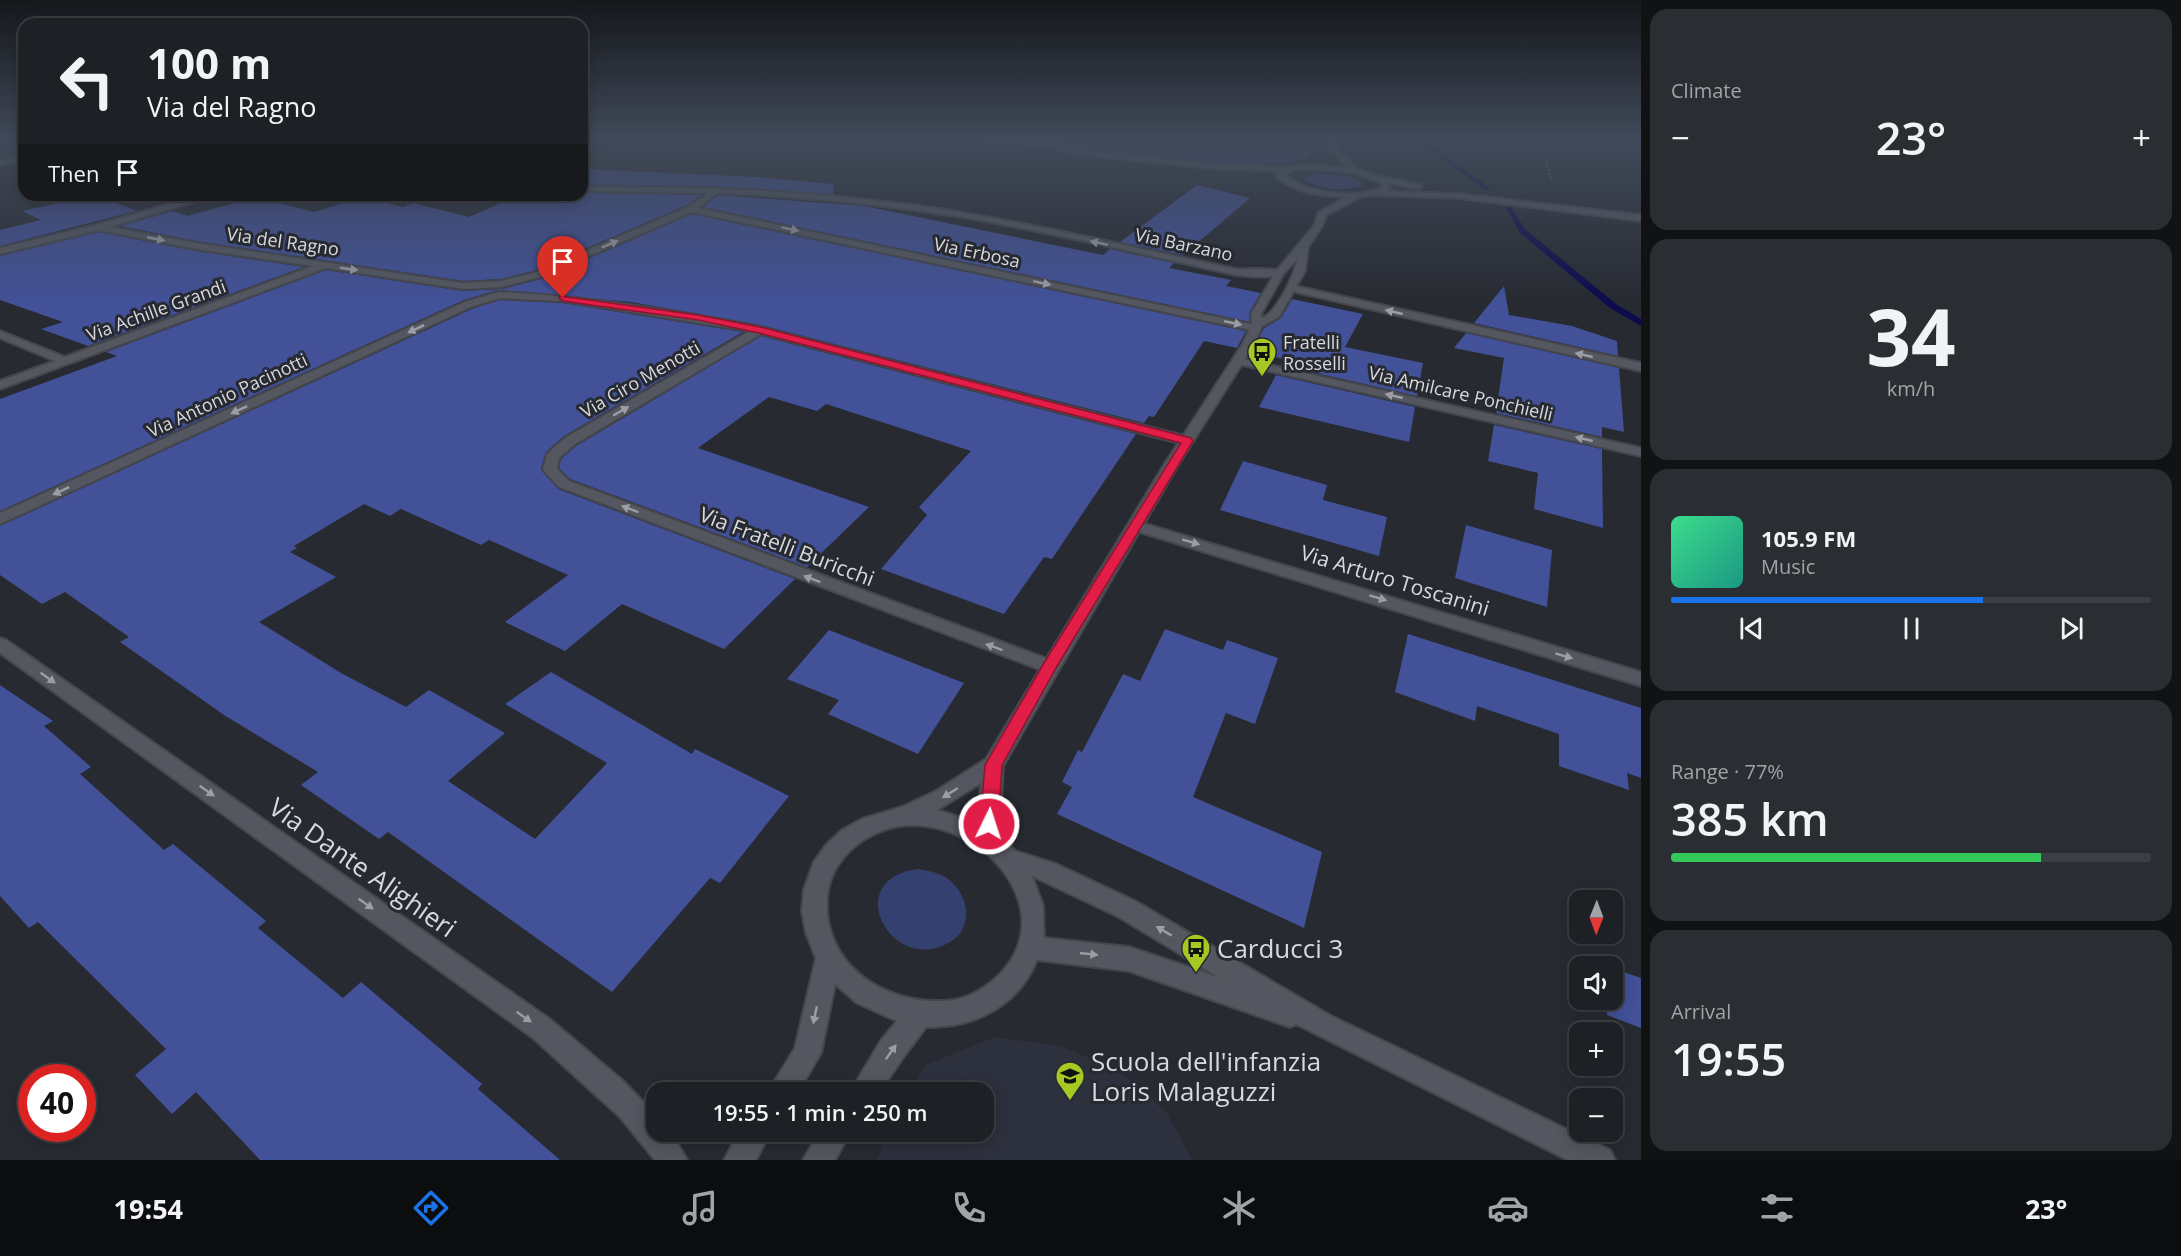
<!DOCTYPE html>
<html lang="en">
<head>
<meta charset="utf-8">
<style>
	:root { --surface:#1d2025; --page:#2a2d32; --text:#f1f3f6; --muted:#a0a3a7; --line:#3b3e42; --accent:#1a73e8 }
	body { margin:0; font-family:"Open Sans",sans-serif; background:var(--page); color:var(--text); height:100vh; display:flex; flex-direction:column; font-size:22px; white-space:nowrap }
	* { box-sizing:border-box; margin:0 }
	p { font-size:20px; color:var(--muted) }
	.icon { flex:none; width:33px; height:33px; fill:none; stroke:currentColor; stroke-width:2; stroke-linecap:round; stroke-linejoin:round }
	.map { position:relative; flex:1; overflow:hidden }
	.panel { display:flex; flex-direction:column; gap:9px; padding:9px; background:#101214; width:540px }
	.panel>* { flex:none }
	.banner { position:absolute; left:18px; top:18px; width:570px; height:183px; border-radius:18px; box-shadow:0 3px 15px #0003,0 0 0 2px var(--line); background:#1d2025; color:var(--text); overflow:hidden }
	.needle { width:39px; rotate:181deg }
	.controls { position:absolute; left:1569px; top:890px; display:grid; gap:12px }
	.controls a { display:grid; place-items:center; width:54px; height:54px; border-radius:12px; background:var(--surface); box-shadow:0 3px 15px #0003,0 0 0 2px var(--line); font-size:30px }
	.speed { position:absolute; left:18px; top:1064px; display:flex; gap:12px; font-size:30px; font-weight:700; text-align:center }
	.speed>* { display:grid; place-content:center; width:78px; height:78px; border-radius:50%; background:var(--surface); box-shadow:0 3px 15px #0003,0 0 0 2px var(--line); line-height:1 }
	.speed .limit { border:9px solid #d22; background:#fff; color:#111 }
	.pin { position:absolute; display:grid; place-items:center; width:51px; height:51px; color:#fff; margin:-62px -26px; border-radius:50% 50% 50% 0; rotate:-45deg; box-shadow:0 0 6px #0007 }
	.pin .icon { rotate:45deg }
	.me { position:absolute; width:66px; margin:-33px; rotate:4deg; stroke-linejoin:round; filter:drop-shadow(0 0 4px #0008) }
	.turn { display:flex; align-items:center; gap:21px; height:126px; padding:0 30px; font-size:27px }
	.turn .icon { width:78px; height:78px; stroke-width:2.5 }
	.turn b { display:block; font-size:42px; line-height:51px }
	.then { display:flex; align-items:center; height:57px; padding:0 30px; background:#0003; gap:12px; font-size:22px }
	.big { font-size:45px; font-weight:600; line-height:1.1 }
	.panel .widget { flex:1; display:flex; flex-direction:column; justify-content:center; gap:9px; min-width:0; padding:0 21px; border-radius:18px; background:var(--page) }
	.panel .dial { align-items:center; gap:0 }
	.dial b { font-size:78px; line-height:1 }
	.song { display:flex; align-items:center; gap:18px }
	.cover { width:72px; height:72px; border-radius:9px; background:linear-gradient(135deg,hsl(150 70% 55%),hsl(170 70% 35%)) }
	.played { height:6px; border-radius:3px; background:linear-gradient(90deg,var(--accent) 65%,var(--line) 65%) }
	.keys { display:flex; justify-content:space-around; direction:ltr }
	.heat { display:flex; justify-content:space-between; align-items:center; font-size:33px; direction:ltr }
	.charge { height:9px; border-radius:4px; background:linear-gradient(90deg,#34c759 77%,var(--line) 0) }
	.trip { position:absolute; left:646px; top:1082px; width:348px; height:60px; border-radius:18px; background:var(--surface); box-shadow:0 3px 15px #0003,0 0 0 2px var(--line); font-weight:600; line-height:60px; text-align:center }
	.menu { display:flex; height:96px; justify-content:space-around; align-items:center; background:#0c0d0f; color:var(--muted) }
	.menu .icon { width:42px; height:42px }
	.menu .selected { color:var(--accent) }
	.menu b { font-size:27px; color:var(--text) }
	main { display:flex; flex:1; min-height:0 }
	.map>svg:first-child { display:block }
	.built { fill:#2d303d }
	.green { fill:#34406f }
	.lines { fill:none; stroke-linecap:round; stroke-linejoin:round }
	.stream { fill:#0c0b4e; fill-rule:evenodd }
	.building { fill:#425198 }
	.minor-casing { stroke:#44464c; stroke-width:4 }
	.tertiary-casing { stroke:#44464c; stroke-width:4 }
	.path { stroke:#7a7c82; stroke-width:1.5; stroke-dasharray:2 2; stroke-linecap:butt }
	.minor { fill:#54575f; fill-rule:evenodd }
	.tertiary { fill:#54575f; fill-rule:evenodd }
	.oneway { fill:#9d9ea5 }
	.route { fill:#e11d48; stroke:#92132f; stroke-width:1.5 }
	.labels { text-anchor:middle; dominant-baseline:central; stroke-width:6; stroke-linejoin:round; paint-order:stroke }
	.far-street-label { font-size:18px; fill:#d8d9de; stroke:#272a31 }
	.far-poi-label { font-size:18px; fill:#d8d9de; stroke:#272a31; text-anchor:start }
	.street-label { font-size:21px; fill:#d8d9de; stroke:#272a31 }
	.near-street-label { font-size:26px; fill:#d8d9de; stroke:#272a31 }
	.near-poi-label { font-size:26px; fill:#d8d9de; stroke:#272a31; text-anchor:start }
</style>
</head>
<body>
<main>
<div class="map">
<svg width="1641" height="1160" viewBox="0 0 1641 1160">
	<rect width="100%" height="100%" fill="#272a31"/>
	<polygon class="built" points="994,1037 1062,1046 1123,1074 1167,1113 1192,1160 876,1160 891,1131 984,1131 984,1092 911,1092 924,1066"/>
	<g class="green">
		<path d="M 1070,139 L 1306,139 L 1310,156 C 1284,175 1122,155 1083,151 L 1069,146 Z"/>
		<path d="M 1314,173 L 1350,176 L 1363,184 C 1349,194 1315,189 1303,178 Z"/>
		<path d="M 918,869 C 928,871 937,872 945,877 C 968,891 976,927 950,942 C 892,977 839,879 918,869 Z"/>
	</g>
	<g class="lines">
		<g class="stream">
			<polygon points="1414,139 1421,139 1491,189 1486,190"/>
			<polygon points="1506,207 1510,207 1526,230 1616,304 1641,319 1641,326 1610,308 1520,233"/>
		</g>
	</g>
	<g class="building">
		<polygon points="582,169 757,177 834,184 833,194 708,186 582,185"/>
		<polygon points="1197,185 1250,198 1183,255 1120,242"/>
		<polygon points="582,193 701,195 687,205 533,271 501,279 463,281 196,241 120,226 173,211 187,216 257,197 314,212 363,197 403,207 413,203 469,217 519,195"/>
		<polygon points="97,195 136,211 0,246 0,230 41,220 22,211"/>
		<polygon points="718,195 864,206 1103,255 1110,249 1174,263 1169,268 1231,280 1226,286 1261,293 1249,313 1250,322 703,207"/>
		<polygon points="692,214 1246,331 1237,348 1204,341 1154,417 1149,416 1144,423 760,325 631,302 498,290 464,300 0,511 0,399 117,356 106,352 326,270 463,291 502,289 541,279"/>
		<polygon points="99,232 196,251 304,267 88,346 41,329 63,322 0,300 0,256"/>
		<polygon points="1504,286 1509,315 1572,326 1617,341 1618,356 1474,323"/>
		<polygon points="1292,299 1363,314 1345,347 1423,363 1417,396 1281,365 1284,359 1252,352 1264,328 1281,318"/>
		<polygon points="500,300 563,303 743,332 564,436 546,452 541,469 558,489 795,579 724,649 622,604 565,651 505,622 568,575 489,540 481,545 401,509 390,516 364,504 294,546 297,548 290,552 336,577 259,622 341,673 406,707 429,690 505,733 448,781 535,839 607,763 505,704 551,672 692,754 695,749 789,796 720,883 710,878 612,992 388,832 379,839 301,785 318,772 224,715 120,642 129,637 65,592 42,604 0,575 0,526 474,308"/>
		<polygon points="1466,333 1619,368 1624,432 1602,427 1602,437 1496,413 1504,358 1454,348"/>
		<polygon points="761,336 1136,434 1052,559 1044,557 1004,614 881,569 927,515 919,507 971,451 826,404 817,411 769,397 698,448 869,507 807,567 570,479 559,468 561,459 576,446"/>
		<polygon points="1276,375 1415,407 1409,442 1259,407"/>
		<polygon points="1494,425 1602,449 1603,528 1534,509 1538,473 1488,461"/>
		<polygon points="1243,461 1327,485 1323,500 1387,517 1379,556 1220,510"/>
		<polygon points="1466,525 1552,550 1547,607 1455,578"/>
		<polygon points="1165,629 1223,650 1227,640 1278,658 1255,724 1226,713 1193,797 1322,852 1304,928 1057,814 1072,787 1062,782 1078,750 1082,752 1123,674 1140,681"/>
		<polygon points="829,630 964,683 918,754 828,714 839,700 787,679"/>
		<polygon points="1408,634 1641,708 1641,778 1627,773 1629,790 1559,766 1559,734 1477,706 1475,721 1395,692"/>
		<polygon points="0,685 53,721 44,726 91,767 80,774 164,850 173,844 266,921 258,928 343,998 361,982 482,1084 478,1089 560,1160 260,1160 196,1092 172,1114 135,1075 166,1049 38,922 29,928 0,896"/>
		<polygon points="1612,968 1641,978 1641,1028 1607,1015 1606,999 1612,999"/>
	</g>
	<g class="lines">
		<g class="minor-casing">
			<g id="minor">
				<polygon points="953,139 1057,142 1057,139 1063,139 1063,148 1073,150 1221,165 1289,167 1293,169 1289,171 1221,169 1073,154 1058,150 1057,146"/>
				<polygon points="24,156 24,160 0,165 0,161"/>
				<polygon points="1377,176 1421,185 1422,187 1418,189 1374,180 1374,176"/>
				<path d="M 582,187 C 694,186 807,190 919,206 C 1025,221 1130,247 1236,269 C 1247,270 1278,267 1285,272 C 1273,280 1250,276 1236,275 C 1145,255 1055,233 963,217 C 882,204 799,196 717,193 L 698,208 L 1255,325 L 1260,328 L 1255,331 L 692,212 L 540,277 L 501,287 L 463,289 L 326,268 L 0,389 L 0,381 L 55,361 L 0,338 L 0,331 L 65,357 L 313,266 L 196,249 L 99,230 L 0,254 L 0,248 L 96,225 L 180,201 L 155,195 L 190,198 L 201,195 L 227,195 L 210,197 L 110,227 L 196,243 L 463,283 L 501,281 L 534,273 L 688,207 L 708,193 L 582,191 Z"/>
				<polygon points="1375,191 1460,194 1641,215 1641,221 1460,198 1372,195 1372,191"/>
				<polygon points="1291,285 1641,363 1641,371 1287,290 1287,286"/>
				<path d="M 499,292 C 587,296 674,310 760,327 L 1192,438 L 1194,441 L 1187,445 L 761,334 L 575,444 L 559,458 L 557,469 L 569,481 L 1056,662 L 1058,667 L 1056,672 L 1049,673 L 559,487 L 543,470 L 547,454 L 565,438 L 750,331 L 563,301 L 500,298 L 473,306 L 0,524 L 0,513 L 465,302 Z"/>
				<polygon points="1238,358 1641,448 1641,456 1234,363 1232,361"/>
				<polygon points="1135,521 1641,672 1641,686 1130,529 1127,526"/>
				<polygon points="0,638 6,640 551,1020 622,1080 657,1116 657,1131 670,1131 687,1160 655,1160 620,1117 533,1038 0,653"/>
			</g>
		</g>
		<g class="tertiary-casing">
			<g id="tertiary">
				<path d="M 1323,139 L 1329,139 L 1357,169 L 1386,179 L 1390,188 L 1379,194 L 1360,197 L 1326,215 L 1322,226 L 1308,247 L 1305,271 L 1279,317 L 1262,326 L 1254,345 L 1178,465 L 1003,766 L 1000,824 L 1006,842 L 1015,851 L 1056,864 L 1135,901 L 1331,1016 L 1610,1150 L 1615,1160 L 1568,1160 L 1296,1024 L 1290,1027 L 1129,971 L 1037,960 C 1018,1006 975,1028 926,1027 L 902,1059 L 880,1092 L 850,1092 L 882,1039 L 897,1021 L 857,1003 L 835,984 L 821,1053 L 798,1092 L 768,1092 L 795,1048 L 816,958 L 806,933 L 802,911 L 804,889 L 814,862 L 826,845 L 842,830 L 862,819 L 902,807 L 936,791 L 986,759 L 1164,465 L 1242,345 L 1252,324 L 1251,314 L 1277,270 L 1314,226 L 1319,212 L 1347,197 C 1323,196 1294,194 1276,176 L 1279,170 C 1302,162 1324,166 1347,168 ZM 1316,169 L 1353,173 L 1380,182 L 1382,187 C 1354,200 1308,193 1284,175 L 1294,170 ZM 1297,259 C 1295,275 1277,312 1262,318 L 1261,314 L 1284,273 ZM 981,783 L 978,823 L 937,810 ZM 912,825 C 994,826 1066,922 990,983 C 974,995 960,1001 940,1001 C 879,1002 823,962 827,898 C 829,873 844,852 865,839 C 880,830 895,825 912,825 ZM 1032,876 L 1119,917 L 1218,977 L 1129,947 L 1044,938 L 1043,906 Z"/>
				<polygon points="740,1131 771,1131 756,1160 724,1160"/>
				<polygon points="820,1131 851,1131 835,1160 803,1160"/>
			</g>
		</g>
		<polyline class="path" points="1538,139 1552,181"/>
		<use href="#minor" class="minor"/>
		<use href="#tertiary" class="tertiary"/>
	</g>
	<defs><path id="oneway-solid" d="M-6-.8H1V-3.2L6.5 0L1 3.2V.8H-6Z" transform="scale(1.5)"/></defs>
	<g class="oneway">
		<use href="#oneway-solid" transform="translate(790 229) rotate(12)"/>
		<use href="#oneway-solid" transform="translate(156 239) rotate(11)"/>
		<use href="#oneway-solid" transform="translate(1099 243) rotate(-168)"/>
		<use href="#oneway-solid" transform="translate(610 244) rotate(-23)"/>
		<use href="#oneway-solid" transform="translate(349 269) rotate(8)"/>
		<use href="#oneway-solid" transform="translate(1042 283) rotate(12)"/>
		<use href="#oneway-solid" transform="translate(1394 312) rotate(-167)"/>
		<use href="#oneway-solid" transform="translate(1233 323) rotate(12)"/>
		<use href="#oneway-solid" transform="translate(416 329) rotate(155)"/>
		<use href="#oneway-solid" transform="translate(1584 355) rotate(-167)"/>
		<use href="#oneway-solid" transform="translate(1394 396) rotate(-167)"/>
		<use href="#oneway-solid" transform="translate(239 410) rotate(155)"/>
		<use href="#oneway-solid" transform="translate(621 411) rotate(-30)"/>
		<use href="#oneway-solid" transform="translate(1584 439) rotate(-167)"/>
		<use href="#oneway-solid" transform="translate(61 491) rotate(155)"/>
		<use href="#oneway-solid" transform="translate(630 509) rotate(-159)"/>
		<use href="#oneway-solid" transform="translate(1191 542) rotate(16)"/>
		<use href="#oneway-solid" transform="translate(812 579) rotate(-159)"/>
		<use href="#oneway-solid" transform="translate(1378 598) rotate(17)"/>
		<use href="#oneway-solid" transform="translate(994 647) rotate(-160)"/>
		<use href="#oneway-solid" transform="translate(1564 656) rotate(17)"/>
		<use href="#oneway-solid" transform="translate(48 678) rotate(35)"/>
		<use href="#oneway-solid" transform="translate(207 791) rotate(35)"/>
		<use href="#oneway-solid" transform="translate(950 793) rotate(148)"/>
		<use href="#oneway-solid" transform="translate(366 904) rotate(35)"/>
		<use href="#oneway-solid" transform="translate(1164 931) rotate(-149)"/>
		<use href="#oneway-solid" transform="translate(1089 954) rotate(6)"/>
		<use href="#oneway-solid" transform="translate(815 1015) rotate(102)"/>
		<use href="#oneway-solid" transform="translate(524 1017) rotate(35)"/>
		<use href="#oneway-solid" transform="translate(891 1052) rotate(-55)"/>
	</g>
	<linearGradient id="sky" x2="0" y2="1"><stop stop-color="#15171b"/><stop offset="0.46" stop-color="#414a5a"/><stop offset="1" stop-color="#414a5a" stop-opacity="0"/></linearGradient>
	<rect width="1641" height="302" fill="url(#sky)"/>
	<polygon class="route" points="560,296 698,315 760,327 1191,438 1193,441 1056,668 1002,765 998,824 995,830 989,832 982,830 980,824 985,765 1044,663 1181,443 759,333 698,320 563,301 559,298"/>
	<defs>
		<g id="bus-pin" transform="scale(1.5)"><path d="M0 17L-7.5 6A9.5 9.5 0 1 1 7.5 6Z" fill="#a5c822" stroke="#272a31"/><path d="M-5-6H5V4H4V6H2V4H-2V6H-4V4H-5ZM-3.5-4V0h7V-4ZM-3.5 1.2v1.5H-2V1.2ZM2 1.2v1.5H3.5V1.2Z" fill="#111"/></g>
		<g id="school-pin" transform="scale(1.5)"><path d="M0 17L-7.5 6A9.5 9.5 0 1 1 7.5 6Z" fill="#a5c822" stroke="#272a31"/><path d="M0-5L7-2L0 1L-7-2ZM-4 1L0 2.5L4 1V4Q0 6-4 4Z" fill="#111"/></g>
	</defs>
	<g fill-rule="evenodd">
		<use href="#bus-pin" x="1262" y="352"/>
		<use href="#bus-pin" x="1196" y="948"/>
		<use href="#school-pin" x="1070" y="1076"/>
	</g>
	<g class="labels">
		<g class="far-street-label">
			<text transform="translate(283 241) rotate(8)">Via del Ragno</text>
			<text transform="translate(1184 244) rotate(12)">Via Barzano</text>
			<text transform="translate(977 252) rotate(12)">Via Erbosa</text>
			<text transform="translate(156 310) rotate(-20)">Via Achille Grandi</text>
			<text transform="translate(640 379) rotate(-30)">Via Ciro Menotti</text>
			<text transform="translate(1461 393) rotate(13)">Via Amilcare Ponchielli</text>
			<text transform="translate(227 395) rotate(-25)">Via Antonio Pacinotti</text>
		</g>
		<g class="far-poi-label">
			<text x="1283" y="342">Fratelli<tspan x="1283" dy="21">Rosselli</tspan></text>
		</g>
		<g class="street-label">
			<text transform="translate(787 546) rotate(21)">Via Fratelli Buricchi</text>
			<text transform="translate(1395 580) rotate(17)">Via Arturo Toscanini</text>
		</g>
		<g class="near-street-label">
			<text transform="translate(363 867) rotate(35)">Via Dante Alighieri</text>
		</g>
		<g class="near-poi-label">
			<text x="1217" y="948">Carducci 3</text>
			<text x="1091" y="1061">Scuola dell'infanzia<tspan x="1091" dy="30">Loris Malaguzzi</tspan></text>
		</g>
	</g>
</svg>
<div class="controls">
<a><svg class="needle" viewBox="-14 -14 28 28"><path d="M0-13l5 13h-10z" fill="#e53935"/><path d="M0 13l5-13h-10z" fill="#a0a3a7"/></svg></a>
<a><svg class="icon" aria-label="sound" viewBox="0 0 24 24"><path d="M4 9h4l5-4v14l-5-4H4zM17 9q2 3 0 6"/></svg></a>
<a>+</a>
<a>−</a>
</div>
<div class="speed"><div class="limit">40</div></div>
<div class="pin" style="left:563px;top:298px;background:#d93025"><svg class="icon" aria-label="arrive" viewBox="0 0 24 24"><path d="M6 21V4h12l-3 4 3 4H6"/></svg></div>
<svg class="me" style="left:989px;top:824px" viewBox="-20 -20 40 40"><circle r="17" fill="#e11d48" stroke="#fff" stroke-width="3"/><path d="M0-11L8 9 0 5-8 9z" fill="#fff"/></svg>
<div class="trip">19:55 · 1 min · 250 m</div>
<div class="banner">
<div class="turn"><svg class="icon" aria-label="left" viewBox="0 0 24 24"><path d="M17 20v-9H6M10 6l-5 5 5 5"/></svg><div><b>100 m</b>Via del Ragno</div></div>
<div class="then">Then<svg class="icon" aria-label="arrive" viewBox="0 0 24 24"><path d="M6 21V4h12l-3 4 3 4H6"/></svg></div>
</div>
</div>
<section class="panel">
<div class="widget"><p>Climate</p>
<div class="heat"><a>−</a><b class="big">23°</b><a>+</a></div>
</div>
<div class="widget dial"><b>34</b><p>km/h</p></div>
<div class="widget">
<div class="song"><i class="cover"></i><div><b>105.9 FM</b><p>Music</p></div></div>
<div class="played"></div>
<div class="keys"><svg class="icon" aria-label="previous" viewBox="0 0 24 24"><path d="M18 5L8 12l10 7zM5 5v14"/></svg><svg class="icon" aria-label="pause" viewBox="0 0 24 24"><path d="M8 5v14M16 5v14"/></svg><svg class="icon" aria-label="next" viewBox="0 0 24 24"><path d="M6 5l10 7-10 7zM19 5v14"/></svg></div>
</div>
<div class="widget"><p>Range · 77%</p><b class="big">385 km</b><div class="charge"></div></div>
<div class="widget"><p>Arrival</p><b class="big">19:55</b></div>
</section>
</main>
<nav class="menu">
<b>19:54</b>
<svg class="icon selected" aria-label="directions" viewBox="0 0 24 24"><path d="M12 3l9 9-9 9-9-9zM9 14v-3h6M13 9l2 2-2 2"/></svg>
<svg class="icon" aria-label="music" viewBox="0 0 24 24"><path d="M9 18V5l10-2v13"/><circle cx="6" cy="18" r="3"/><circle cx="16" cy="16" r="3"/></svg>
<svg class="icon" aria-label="phone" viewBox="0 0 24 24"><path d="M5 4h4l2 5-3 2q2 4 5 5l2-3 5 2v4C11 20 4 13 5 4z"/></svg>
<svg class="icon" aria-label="climate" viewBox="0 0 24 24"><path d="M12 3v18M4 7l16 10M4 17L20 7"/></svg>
<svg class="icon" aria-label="car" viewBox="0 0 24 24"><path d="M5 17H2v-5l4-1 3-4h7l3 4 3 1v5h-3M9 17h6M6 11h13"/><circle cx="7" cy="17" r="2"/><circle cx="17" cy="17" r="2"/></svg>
<svg class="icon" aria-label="filters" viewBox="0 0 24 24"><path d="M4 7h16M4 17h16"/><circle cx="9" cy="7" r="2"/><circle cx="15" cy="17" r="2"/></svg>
<b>23°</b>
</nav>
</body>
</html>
